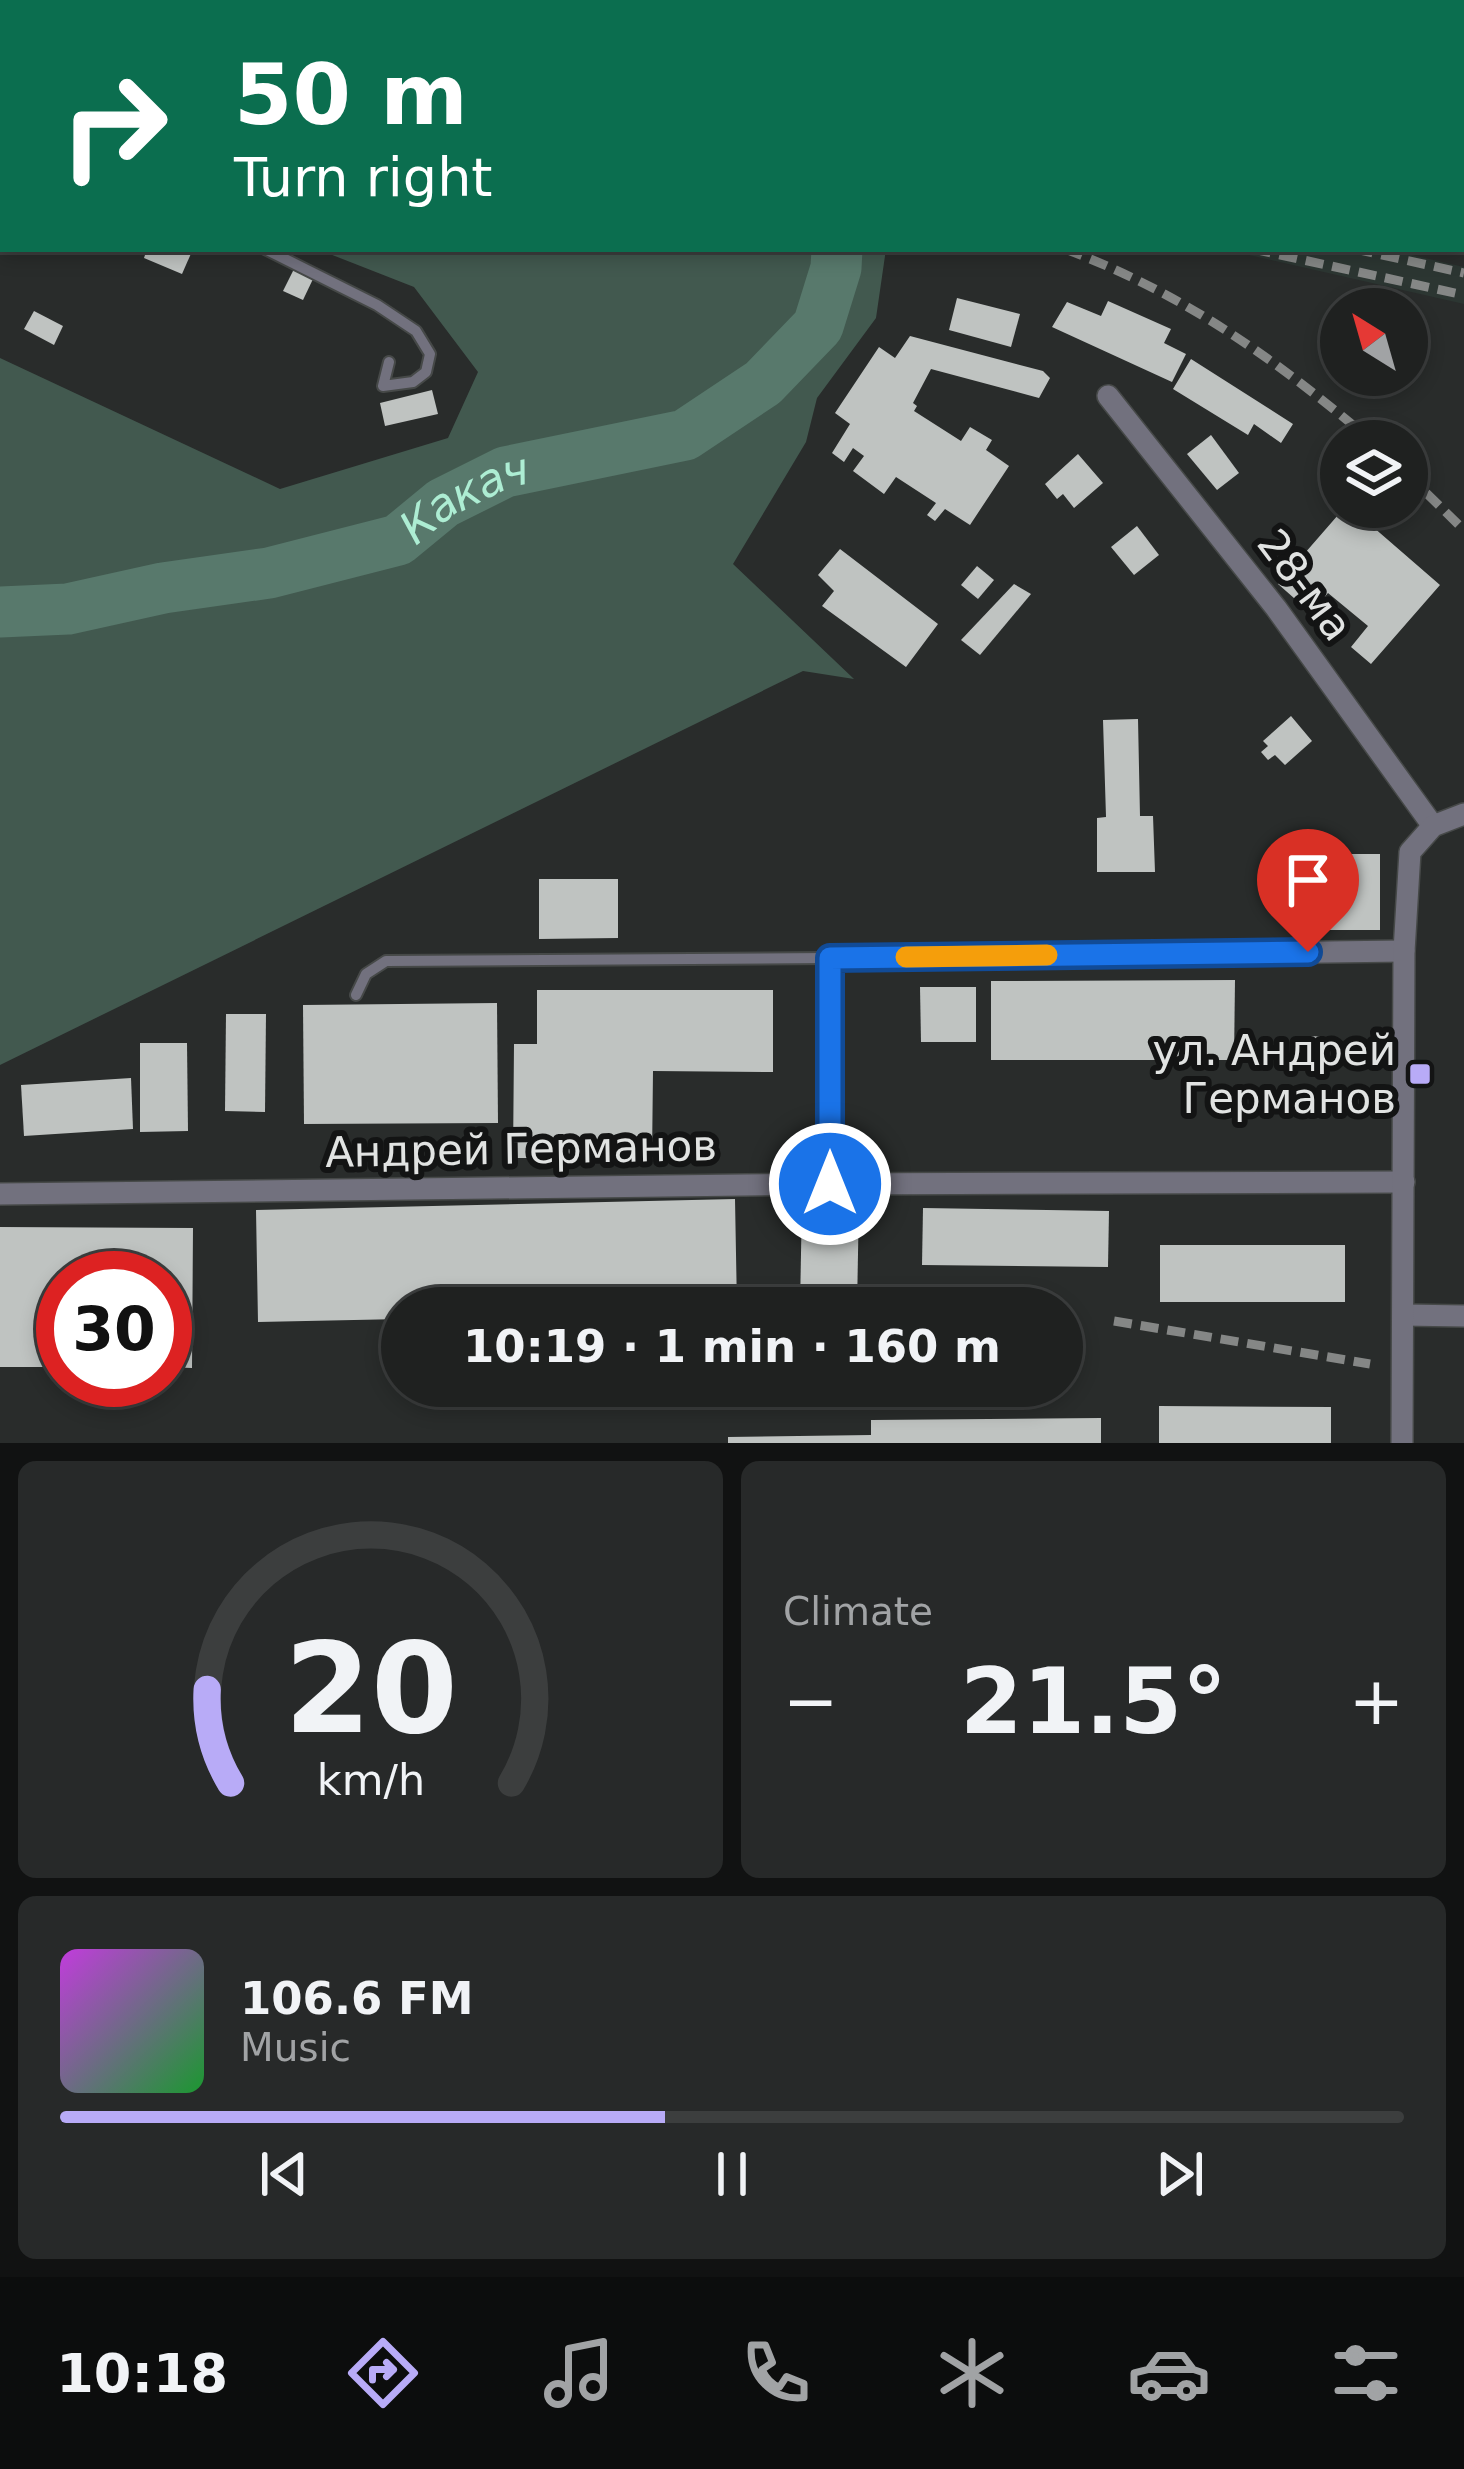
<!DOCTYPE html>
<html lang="en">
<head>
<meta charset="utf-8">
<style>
	:root { --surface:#1f2120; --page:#272929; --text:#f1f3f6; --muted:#a1a3a5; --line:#3c3e3e; --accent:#b8abf7 }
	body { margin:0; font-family:"DejaVu Sans",sans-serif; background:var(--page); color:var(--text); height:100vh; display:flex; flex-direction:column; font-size:45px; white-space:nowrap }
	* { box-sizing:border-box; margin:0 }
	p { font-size:39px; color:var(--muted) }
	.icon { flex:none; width:66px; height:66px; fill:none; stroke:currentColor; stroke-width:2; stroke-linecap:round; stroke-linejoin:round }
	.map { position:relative; height:1443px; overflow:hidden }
	.sheet { display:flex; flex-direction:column; gap:18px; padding:18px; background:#111212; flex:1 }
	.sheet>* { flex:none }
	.guide { position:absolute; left:0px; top:0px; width:1464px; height:252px; box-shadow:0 6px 18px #0003,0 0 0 3px var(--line); background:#0b6e4f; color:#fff; overflow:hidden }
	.needle { width:78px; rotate:323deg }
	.controls { position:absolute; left:1320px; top:288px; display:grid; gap:24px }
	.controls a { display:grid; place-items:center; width:108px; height:108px; border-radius:50%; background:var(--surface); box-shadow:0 6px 18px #0003,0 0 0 3px var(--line); font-size:60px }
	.speed { position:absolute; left:36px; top:1251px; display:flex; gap:24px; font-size:60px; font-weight:700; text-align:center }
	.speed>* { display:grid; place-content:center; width:156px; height:156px; border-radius:50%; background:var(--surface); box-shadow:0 6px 18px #0003,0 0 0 3px var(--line); line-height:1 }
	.speed .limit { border:18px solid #d22; background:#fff; color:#111 }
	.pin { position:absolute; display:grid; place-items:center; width:102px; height:102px; color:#fff; margin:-123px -51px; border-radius:50% 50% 50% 0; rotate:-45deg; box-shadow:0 0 12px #0007 }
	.pin .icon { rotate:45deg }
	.me { position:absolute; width:132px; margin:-66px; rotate:0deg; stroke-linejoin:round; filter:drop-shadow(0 0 9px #0008) }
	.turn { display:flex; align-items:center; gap:42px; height:252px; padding:0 36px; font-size:54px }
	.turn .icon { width:156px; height:156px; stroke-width:2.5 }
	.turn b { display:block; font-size:84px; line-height:102px }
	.big { font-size:90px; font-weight:700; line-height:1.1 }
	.sheet .tile { flex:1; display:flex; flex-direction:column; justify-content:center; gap:18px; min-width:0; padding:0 42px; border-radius:18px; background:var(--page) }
	.sheet .dial { align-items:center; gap:0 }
	.dial svg { height:312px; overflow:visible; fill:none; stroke:var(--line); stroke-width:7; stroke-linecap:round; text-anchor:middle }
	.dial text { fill:var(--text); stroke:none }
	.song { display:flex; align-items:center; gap:36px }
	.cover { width:144px; height:144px; border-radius:18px; background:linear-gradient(135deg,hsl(290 70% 55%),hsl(130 70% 35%)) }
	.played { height:12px; border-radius:6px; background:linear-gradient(90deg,var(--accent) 45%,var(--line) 45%) }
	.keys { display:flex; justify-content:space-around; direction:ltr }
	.heat { display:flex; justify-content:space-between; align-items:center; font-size:66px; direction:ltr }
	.sheet .tiles { flex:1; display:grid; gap:18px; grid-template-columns:1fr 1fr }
	.tile:last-child { grid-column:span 2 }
	.trip { position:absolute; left:381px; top:1287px; width:702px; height:120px; border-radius:60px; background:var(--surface); box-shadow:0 6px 18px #0003,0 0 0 3px var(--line); font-weight:700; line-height:120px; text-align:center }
	.tab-bar { display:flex; height:192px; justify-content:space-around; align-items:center; background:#0c0d0d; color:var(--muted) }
	.tab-bar .icon { width:84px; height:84px }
	.tab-bar .current { color:var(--accent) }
	.tab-bar b { font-size:54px; color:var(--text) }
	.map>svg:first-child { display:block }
	.built { fill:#2c3632 }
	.green { fill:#42594f }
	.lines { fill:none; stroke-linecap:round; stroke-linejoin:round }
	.river { stroke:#58796c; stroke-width:51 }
	.building { fill:#bfc3c1 }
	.lane-casing { stroke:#464948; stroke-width:14 }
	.street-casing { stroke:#464948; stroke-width:24 }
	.lane { stroke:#72717e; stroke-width:10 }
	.street { stroke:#72717e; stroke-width:21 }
	.rail { stroke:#858786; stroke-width:9; stroke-dasharray:18 9; stroke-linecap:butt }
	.route-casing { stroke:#114b97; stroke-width:30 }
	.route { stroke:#1a73e8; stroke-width:21 }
	.slow { stroke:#f59e0b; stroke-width:21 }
	.poi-dot { fill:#b8abf7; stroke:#131414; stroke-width:4.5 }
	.labels { text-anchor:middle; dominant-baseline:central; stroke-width:12; stroke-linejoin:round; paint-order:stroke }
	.street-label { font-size:42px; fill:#e1e3e2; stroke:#131414 }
	.poi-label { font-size:42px; fill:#e1e3e2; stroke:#131414; text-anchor:end }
	.water-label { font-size:45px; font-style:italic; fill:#adedd3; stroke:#131414 }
</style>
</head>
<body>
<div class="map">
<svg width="1464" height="1443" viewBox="0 0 1464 1443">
	<rect width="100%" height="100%" fill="#292c2b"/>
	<polygon class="built" points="1223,249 1386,249 1464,267 1464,304"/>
	<polygon class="green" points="317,249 886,249 876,318 817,398 806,442 733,564 854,679 803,671 0,1065 0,358 280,489 448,438 478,372 414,287"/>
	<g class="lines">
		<g class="river">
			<polyline points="889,3 890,0"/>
			<path id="s1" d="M 0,612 L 68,609 L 163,588 L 269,573 L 398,540 L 443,503 L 505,472 L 685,435 L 763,383 L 818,326 L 836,268 L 837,249"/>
		</g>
	</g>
	<g class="building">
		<polygon points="147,249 193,249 182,274 144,258"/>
		<polygon points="294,269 313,279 303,300 283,291"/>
		<polygon points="957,298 1020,314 1011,347 949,330"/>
		<polygon points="1108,301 1171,329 1164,343 1186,354 1172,382 1052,327 1067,302 1101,316"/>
		<polygon points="34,311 63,326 54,345 24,329"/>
		<polygon points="910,336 1043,371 1050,378 1039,398 931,369 913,403 917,406 914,411 961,441 970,427 992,440 986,450 1009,466 970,525 945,509 935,521 927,515 936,503 896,477 884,494 853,471 864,456 853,448 844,462 832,453 850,424 835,413 879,347 895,358"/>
		<polygon points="1191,359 1293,424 1281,443 1254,424 1248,435 1173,389"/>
		<polygon points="432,390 438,414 385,426 380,403"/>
		<polygon points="1211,435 1239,473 1217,490 1187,454"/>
		<polygon points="1078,454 1103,483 1074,508 1063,494 1057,499 1045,484"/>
		<polygon points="1345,507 1350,507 1440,585 1371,664 1351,647 1368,626 1328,593 1311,613 1278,584"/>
		<polygon points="1137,526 1159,555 1134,575 1111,547"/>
		<polygon points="840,549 938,624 906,667 822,606 834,591 818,575"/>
		<polygon points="977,566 994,580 978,599 961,585"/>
		<polygon points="1014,584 1031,594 980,655 961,640"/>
		<polygon points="1291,716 1312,741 1285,765 1275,755 1268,760 1261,752 1268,746 1263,741"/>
		<polygon points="1138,719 1140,816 1153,816 1155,872 1097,872 1097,818 1106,817 1103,720"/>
		<polygon points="1324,854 1380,854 1380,930 1325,930 1325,905 1287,905 1287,863 1325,862"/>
		<polygon points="539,879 618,879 618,938 539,939"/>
		<polygon points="1235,980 1234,1060 991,1060 991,981"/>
		<polygon points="920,987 976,987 976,1042 921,1042"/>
		<polygon points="537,990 773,990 773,1072 653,1071 652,1158 513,1158 514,1044 537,1044"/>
		<polygon points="497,1003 498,1123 304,1124 303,1005"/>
		<polygon points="226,1014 266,1014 265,1112 225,1111"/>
		<polygon points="1308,1036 1328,1037 1328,1065 1308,1063"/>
		<polygon points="140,1043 187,1043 188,1131 140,1132"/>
		<polygon points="131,1078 133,1129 24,1136 21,1085"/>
		<polygon points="735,1199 737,1308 402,1308 402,1319 258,1322 256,1210"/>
		<polygon points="802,1199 859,1200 857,1308 800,1308"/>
		<polygon points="923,1208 1109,1211 1108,1267 922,1265"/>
		<polygon points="0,1227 193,1228 192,1368 165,1367 165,1278 63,1278 63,1367 0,1367"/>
		<rect x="1160" y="1245" width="185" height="57"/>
		<polygon points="1159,1406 1331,1407 1331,1443 1159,1443"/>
		<polygon points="1101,1418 1101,1443 728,1443 728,1437 871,1435 871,1420"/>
	</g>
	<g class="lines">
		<g class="lane-casing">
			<g id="lane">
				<polyline points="0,154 3,155"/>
				<polyline points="265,249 377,305 416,331 430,354 426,372 413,382 383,386 389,362"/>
				<polyline points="356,995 366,974 386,961 830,958"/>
			</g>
		</g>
		<g class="street-casing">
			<g id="street">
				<polyline points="1108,396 1276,608 1433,826"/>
				<polyline points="830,1184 830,958 1404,951"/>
				<polyline points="0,1194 830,1184 1404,1182"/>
				<polyline points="1404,1315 1464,1316"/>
				<polyline points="1402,1443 1404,951 1410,852 1433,826 1464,814"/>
			</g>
		</g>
		<use href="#lane" class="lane"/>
		<use href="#street" class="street"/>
		<g class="rail">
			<polyline points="284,0 296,3"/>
			<polyline points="387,0 398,3"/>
			<path d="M 1065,249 C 1185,294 1275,359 1372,441"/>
			<polyline points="1253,249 1464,295"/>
			<polyline points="1355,249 1464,273"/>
			<polyline points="1407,474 1464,530"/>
			<polyline points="1114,1321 1370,1364"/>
		</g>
	</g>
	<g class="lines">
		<g class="route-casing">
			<polyline id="route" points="830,1184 830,958 1308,952"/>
		</g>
		<use href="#route" class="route"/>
		<polyline class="slow" points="906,957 1047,955"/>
	</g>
	<rect class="poi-dot" x="1408" y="1062" width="24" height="24" rx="6"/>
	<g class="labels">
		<g class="street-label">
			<text transform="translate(1305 585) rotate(53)">28-ма</text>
			<text transform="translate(521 1149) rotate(-1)">Андрей Германов</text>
		</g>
		<g class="poi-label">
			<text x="1396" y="1050">ул. Андрей<tspan x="1396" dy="48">Германов</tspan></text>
		</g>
		<g class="water-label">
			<text stroke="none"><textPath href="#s1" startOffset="486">Какач</textPath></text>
		</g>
	</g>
</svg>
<div class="controls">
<a><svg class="needle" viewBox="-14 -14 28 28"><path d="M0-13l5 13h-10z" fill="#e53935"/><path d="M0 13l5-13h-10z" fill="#a1a3a5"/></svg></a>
<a><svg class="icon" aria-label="layers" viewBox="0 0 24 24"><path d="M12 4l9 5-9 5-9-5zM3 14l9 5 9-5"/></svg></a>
</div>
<div class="speed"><div class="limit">30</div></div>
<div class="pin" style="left:1308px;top:952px;background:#d93025"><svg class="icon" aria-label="arrive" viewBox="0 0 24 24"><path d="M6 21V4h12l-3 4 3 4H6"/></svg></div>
<svg class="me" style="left:830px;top:1184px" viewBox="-20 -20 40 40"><circle r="17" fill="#1a73e8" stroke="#fff" stroke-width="3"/><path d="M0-11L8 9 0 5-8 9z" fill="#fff"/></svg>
<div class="trip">10:19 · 1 min · 160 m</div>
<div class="guide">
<div class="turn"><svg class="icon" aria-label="right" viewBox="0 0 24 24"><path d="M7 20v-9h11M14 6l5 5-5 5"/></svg><div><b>50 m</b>Turn right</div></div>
</div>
</div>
<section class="sheet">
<div class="tiles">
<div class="tile dial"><svg viewBox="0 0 100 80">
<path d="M14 69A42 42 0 1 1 86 69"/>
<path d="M14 69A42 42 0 0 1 8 45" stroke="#b8abf7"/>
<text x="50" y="56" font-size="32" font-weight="700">20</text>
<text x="50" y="72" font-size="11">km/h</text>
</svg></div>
<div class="tile"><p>Climate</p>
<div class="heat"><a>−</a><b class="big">21.5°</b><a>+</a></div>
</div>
<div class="tile">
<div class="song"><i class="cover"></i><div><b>106.6 FM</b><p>Music</p></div></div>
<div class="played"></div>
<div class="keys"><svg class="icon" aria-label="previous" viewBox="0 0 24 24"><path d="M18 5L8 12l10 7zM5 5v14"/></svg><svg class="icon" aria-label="pause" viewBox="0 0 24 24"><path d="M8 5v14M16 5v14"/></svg><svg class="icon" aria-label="next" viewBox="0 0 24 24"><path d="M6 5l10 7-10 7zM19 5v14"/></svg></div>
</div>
</div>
</section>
<nav class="tab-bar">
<b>10:18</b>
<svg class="icon current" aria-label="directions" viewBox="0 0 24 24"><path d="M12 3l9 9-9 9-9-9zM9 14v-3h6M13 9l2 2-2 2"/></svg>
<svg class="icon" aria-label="music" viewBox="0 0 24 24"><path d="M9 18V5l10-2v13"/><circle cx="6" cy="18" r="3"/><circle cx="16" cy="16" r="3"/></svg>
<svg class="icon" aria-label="phone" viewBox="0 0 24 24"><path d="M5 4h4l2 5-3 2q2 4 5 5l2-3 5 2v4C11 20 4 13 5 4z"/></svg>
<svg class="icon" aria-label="climate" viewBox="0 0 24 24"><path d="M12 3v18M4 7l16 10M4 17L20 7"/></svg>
<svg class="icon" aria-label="car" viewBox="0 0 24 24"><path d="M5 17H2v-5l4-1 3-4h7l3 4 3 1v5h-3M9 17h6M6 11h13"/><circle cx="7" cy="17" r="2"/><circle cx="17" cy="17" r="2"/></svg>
<svg class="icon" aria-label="filters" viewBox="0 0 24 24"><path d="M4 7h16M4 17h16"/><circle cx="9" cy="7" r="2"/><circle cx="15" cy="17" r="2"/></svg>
</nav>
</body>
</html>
